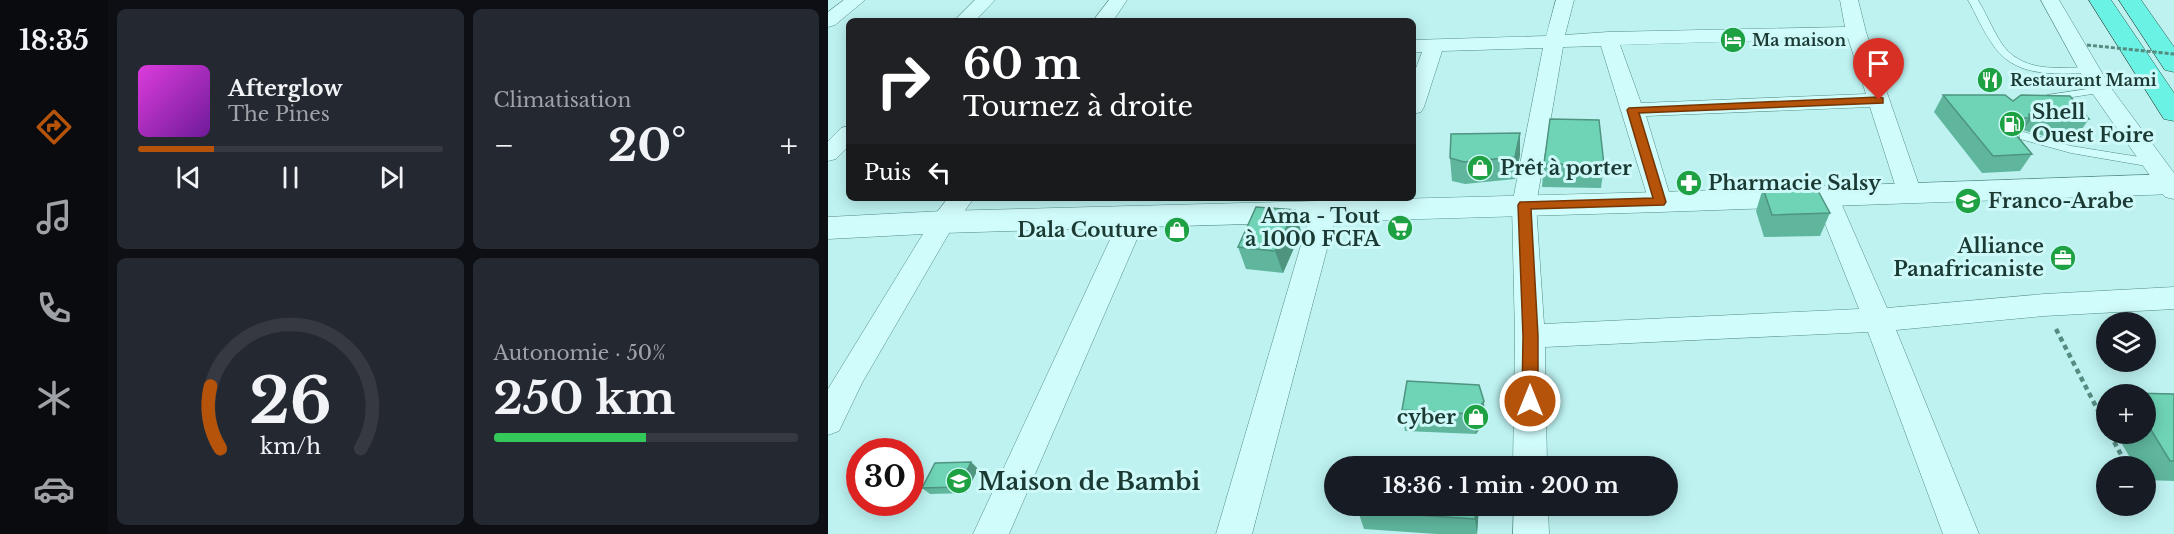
<!DOCTYPE html>
<html lang="fr">
<head>
<meta charset="utf-8">
<style>
	:root { --surface:#171b24; --page:#242831; --text:#f1f3f6; --muted:#9ea1a6; --line:#363941; --accent:#b45309 }
	body { margin:0; font-family:"Libre Baskerville",serif; background:var(--page); color:var(--text); height:100vh; display:flex; flex-direction:column; font-size:22px; white-space:nowrap }
	* { box-sizing:border-box; margin:0 }
	p { font-size:20px; color:var(--muted) }
	.icon { flex:none; width:33px; height:33px; fill:none; stroke:currentColor; stroke-width:2; stroke-linecap:round; stroke-linejoin:round }
	.map { position:relative; flex:1; overflow:hidden }
	.panel { display:flex; flex-direction:column; gap:9px; padding:9px; background:#0d0f14; width:720px }
	.panel>* { flex:none }
	.guide { position:absolute; left:18px; top:18px; width:570px; height:183px; border-radius:9px; box-shadow:0 3px 15px #0003; background:#202124; color:#fff; overflow:hidden }
	.fabs { position:absolute; left:1268px; top:312px; display:grid; gap:12px }
	.fabs a { display:grid; place-items:center; width:60px; height:60px; border-radius:50%; background:var(--surface); box-shadow:0 3px 15px #0003; font-size:30px }
	.speed { position:absolute; left:18px; top:438px; display:flex; gap:12px; font-size:30px; font-weight:700; text-align:center }
	.speed>* { display:grid; place-content:center; width:78px; height:78px; border-radius:50%; background:var(--surface); box-shadow:0 3px 15px #0003; line-height:1 }
	.speed .limit { border:9px solid #d22; background:#fff; color:#111 }
	.pin { position:absolute; display:grid; place-items:center; width:51px; height:51px; color:#fff; margin:-62px -26px; border-radius:50% 50% 50% 0; rotate:-45deg; box-shadow:0 0 6px #0007 }
	.pin .icon { rotate:45deg }
	.me { position:absolute; width:66px; margin:-33px; rotate:0deg; stroke-linejoin:round; filter:drop-shadow(0 0 4px #0008) }
	.turn { display:flex; align-items:center; gap:21px; height:126px; padding:0 18px; font-size:27px }
	.turn .icon { width:78px; height:78px; stroke-width:2.5 }
	.turn b { display:block; font-size:42px; line-height:51px }
	.then { display:flex; align-items:center; height:57px; padding:0 18px; background:#0003; gap:12px; font-size:22px }
	.big { font-size:45px; font-weight:700; line-height:1.1 }
	.panel .card { flex:1; display:flex; flex-direction:column; justify-content:center; gap:9px; min-width:0; padding:0 21px; border-radius:9px; background:var(--page) }
	.panel .dial { align-items:center; gap:0 }
	.dial svg { height:156px; overflow:visible; fill:none; stroke:var(--line); stroke-width:7; stroke-linecap:round; text-anchor:middle }
	.dial text { fill:var(--text); stroke:none }
	.song { display:flex; align-items:center; gap:18px }
	.cover { width:72px; height:72px; border-radius:9px; background:linear-gradient(135deg,hsl(300 70% 55%),hsl(280 70% 35%)) }
	.played { height:6px; border-radius:3px; background:linear-gradient(90deg,var(--accent) 25%,var(--line) 25%) }
	.keys { display:flex; justify-content:space-around; direction:ltr }
	.heat { display:flex; justify-content:space-between; align-items:center; font-size:33px; direction:ltr }
	.charge { height:9px; border-radius:4px; background:linear-gradient(90deg,#34c759 50%,var(--line) 0) }
	.panel .tiles { flex:1; display:grid; gap:9px; grid-template-columns:repeat(2,1fr) }
	.trip { position:absolute; left:496px; top:456px; width:354px; height:60px; border-radius:30px; background:var(--surface); box-shadow:0 3px 15px #0003; font-weight:700; line-height:60px; text-align:center }
	main { display:flex; flex:1; min-height:0 }
	.tabs { display:flex; flex-direction:column; width:108px; justify-content:space-around; align-items:center; background:#090b0e; color:var(--muted) }
	.tabs .icon { width:42px; height:42px }
	.tabs .active { color:var(--accent) }
	.tabs b { font-size:27px; color:var(--text) }
	.map>svg:first-child { display:block }
	.lines { fill:none; stroke-linecap:round; stroke-linejoin:round }
	.service-casing { stroke:#548c82; stroke-width:1 }
	.minor-casing { stroke:#548c82; stroke-width:1 }
	.tertiary-casing { stroke:#548c82; stroke-width:1 }
	.trunk-casing { stroke:#29594d; stroke-width:1 }
	.path { stroke:#548c82; stroke-width:4.5; stroke-dasharray:5 4; stroke-linecap:butt }
	.service { fill:#d1fcfc; fill-rule:evenodd }
	.minor { fill:#d1fcfc; fill-rule:evenodd }
	.tertiary { fill:#d1fcfc; fill-rule:evenodd }
	.trunk { fill:#6af2e4; fill-rule:evenodd }
	.path-bridge { stroke:#548c82; stroke-width:3; stroke-dasharray:4 2; stroke-linecap:butt }
	.wall { fill:#5fb69d }
	.shaded-wall { fill:#4e947f }
	.building { fill:#6fd4b6; stroke:#4e947f; stroke-width:1.5 }
	.route { fill:#b45309; stroke:#753606; stroke-width:1.5 }
	.labels { text-anchor:middle; dominant-baseline:central; stroke-width:6; stroke-linejoin:round; paint-order:stroke }
	.far-poi-label { font-size:16px; font-weight:bold; fill:#1b3a33; stroke:#cef9f9; text-anchor:start }
	.poi-label { font-size:20px; font-weight:bold; fill:#1b3a33; stroke:#cef9f9; text-anchor:start }
	.near-poi-label { font-size:24px; font-weight:bold; fill:#1b3a33; stroke:#cef9f9; text-anchor:start }
</style>
</head>
<body>
<main>
<nav class="tabs">
<b>18:35</b>
<svg class="icon active" aria-label="directions" viewBox="0 0 24 24"><path d="M12 3l9 9-9 9-9-9zM9 14v-3h6M13 9l2 2-2 2"/></svg>
<svg class="icon" aria-label="music" viewBox="0 0 24 24"><path d="M9 18V5l10-2v13"/><circle cx="6" cy="18" r="3"/><circle cx="16" cy="16" r="3"/></svg>
<svg class="icon" aria-label="phone" viewBox="0 0 24 24"><path d="M5 4h4l2 5-3 2q2 4 5 5l2-3 5 2v4C11 20 4 13 5 4z"/></svg>
<svg class="icon" aria-label="climate" viewBox="0 0 24 24"><path d="M12 3v18M4 7l16 10M4 17L20 7"/></svg>
<svg class="icon" aria-label="car" viewBox="0 0 24 24"><path d="M5 17H2v-5l4-1 3-4h7l3 4 3 1v5h-3M9 17h6M6 11h13"/><circle cx="7" cy="17" r="2"/><circle cx="17" cy="17" r="2"/></svg>
</nav>
<section class="panel">
<div class="tiles">
<div class="card">
<div class="song"><i class="cover"></i><div><b>Afterglow</b><p>The Pines</p></div></div>
<div class="played"></div>
<div class="keys"><svg class="icon" aria-label="previous" viewBox="0 0 24 24"><path d="M18 5L8 12l10 7zM5 5v14"/></svg><svg class="icon" aria-label="pause" viewBox="0 0 24 24"><path d="M8 5v14M16 5v14"/></svg><svg class="icon" aria-label="next" viewBox="0 0 24 24"><path d="M6 5l10 7-10 7zM19 5v14"/></svg></div>
</div>
<div class="card"><p>Climatisation</p>
<div class="heat"><a>−</a><b class="big">20°</b><a>+</a></div>
</div>
<div class="card dial"><svg viewBox="0 0 100 80">
<path d="M14 69A42 42 0 1 1 86 69"/>
<path d="M14 69A42 42 0 0 1 9 37" stroke="#b45309"/>
<text x="50" y="56" font-size="32" font-weight="700">26</text>
<text x="50" y="72" font-size="11">km/h</text>
</svg></div>
<div class="card"><p>Autonomie · 50%</p><b class="big">250 km</b><div class="charge"></div></div>
</div>
</section>
<div class="map">
<svg width="1346" height="534" viewBox="0 0 1346 534">
	<rect width="100%" height="100%" fill="#bdf2f1"/>
	<g class="lines">
		<g class="service-casing">
			<g id="service">
				<path d="M 1140,0 L 1150,0 C 1158,13 1164,28 1172,41 C 1192,73 1228,68 1261,67 L 1266,70 L 1261,73 C 1224,74 1185,78 1163,42 C 1154,29 1148,14 1140,0 Z"/>
				<polygon points="1273,87 1277,88 1277,92 1219,101 1214,98 1219,95"/>
				<polygon points="1196,132 1243,146 1324,159 1330,163 1324,167 1243,153 1192,139 1192,133"/>
			</g>
		</g>
		<g class="minor-casing">
			<g id="minor">
				<polygon points="16,0 37,0 7,25 0,27 0,12"/>
				<polygon points="147,0 167,0 147,21 126,21"/>
				<polygon points="281,0 299,0 285,21 265,21"/>
				<path d="M 728,0 L 746,0 L 737,35 L 780,32 L 1017,27 L 1012,0 L 1030,0 L 1038,32 L 1094,194 L 1091,200 L 1082,202 L 1073,200 L 1070,194 L 1042,107 L 818,116 L 844,202 L 841,208 L 832,211 L 823,208 L 773,46 L 735,47 L 708,205 L 716,324 L 1031,309 L 986,196 L 989,190 L 998,188 L 1007,190 L 1010,196 L 1059,308 L 1216,294 L 1346,287 L 1346,309 L 1216,316 L 1068,330 L 1151,534 L 1115,534 L 1040,332 L 717,347 L 719,466 L 685,466 L 687,336 L 684,205 L 715,48 L 614,51 L 596,107 L 593,112 L 585,114 L 585,76 L 594,52 L 585,52 L 585,40 L 718,36 ZM 1020,38 L 1038,94 L 813,103 L 792,45 Z"/>
				<polygon points="1213,0 1231,0 1283,88 1346,173 1346,199 1337,197 1262,90"/>
				<polygon points="21,126 21,146 8,159 0,161 0,141 13,128"/>
				<polygon points="120,198 146,198 124,228 34,383 11,431 0,435 0,389 106,216"/>
				<polygon points="496,202 505,205 509,211 424,534 388,534 483,211 487,205"/>
				<polygon points="306,207 315,210 319,216 181,534 145,534 293,216 297,210"/>
				<polygon points="686,506 720,506 721,534 685,534"/>
			</g>
		</g>
		<g class="tertiary-casing">
			<polygon id="tertiary" points="1346,174 1346,194 832,212 115,233 0,239 0,217 115,211 832,192"/>
		</g>
		<g class="trunk-casing">
			<g id="trunk">
				<polygon points="1261,0 1283,0 1346,93 1346,121 1336,119"/>
				<polygon points="1291,0 1313,0 1346,47 1346,72 1337,70"/>
			</g>
		</g>
		<g class="path">
			<polyline points="1228,329 1278,426"/>
			<polyline points="1282,434 1299,466"/>
		</g>
		<use href="#service" class="service"/>
		<use href="#minor" class="minor"/>
		<use href="#tertiary" class="tertiary"/>
		<use href="#trunk" class="trunk"/>
		<polyline class="path-bridge" points="1259,45 1346,54"/>
	</g>
	<g class="wall">
		<polygon points="1115,95 1185,101 1261,119 1249,136 1216,136 1195,130 1193,131 1190,135 1189,135 1204,154 1192,171 1154,173 1106,112"/>
		<polygon points="692,133 692,155 687,179 637,184 624,181 622,158"/>
		<polygon points="716,164 776,165 773,188 714,187"/>
		<polygon points="935,188 1002,213 992,236 936,237 928,211"/>
		<polygon points="467,210 473,232 455,273 418,269 410,247"/>
		<polygon points="651,385 657,421 648,434 577,431 574,410"/>
		<polygon points="1300,393 1346,394 1346,481 1317,480 1317,466 1307,466 1288,434 1317,434 1317,394 1299,394"/>
		<polygon points="143,462 150,469 138,493 102,494 94,488"/>
		<polygon points="651,506 649,534 609,534 536,529 530,511"/>
	</g>
	<g class="shaded-wall">
		<polygon points="1207,113 1195,130 1193,131 1201,118 1201,114"/>
		<polygon points="692,133 692,155 687,179 687,157"/>
		<polygon points="467,210 473,232 455,273 447,251"/>
		<polygon points="656,401 657,421 648,434 647,414"/>
		<polygon points="143,462 150,469 138,493 131,487"/>
		<polygon points="648,506 651,506 649,534 647,519"/>
	</g>
	<g class="building">
		<polygon points="1115,95 1177,95 1185,101 1193,95 1242,96 1261,119 1228,118 1207,113 1201,114 1201,118 1174,118 1204,154 1165,156"/>
		<polygon points="722,119 771,120 776,165 716,164"/>
		<polygon points="692,133 687,157 636,162 622,158 623,134"/>
		<polygon points="988,187 1002,213 944,215 935,188"/>
		<polygon points="428,207 467,210 447,251 410,247"/>
		<polygon points="579,381 651,385 656,401 647,414 574,410"/>
		<polygon points="1300,393 1346,394 1346,461 1342,461 1317,420 1317,394 1302,394"/>
		<polygon points="143,462 131,487 94,488 107,463"/>
		<polygon points="541,463 574,466 540,466"/>
		<polygon points="531,506 648,506 647,519 530,511"/>
	</g>
	<polygon class="route" points="1051,97 1055,98 1055,103 811,113 838,202 836,205 703,209 710,336 710,401 708,406 702,408 697,406 694,401 695,336 690,205 692,202 825,198 799,110 801,108"/>
	<defs>
		<g id="hotel-disc" transform="scale(1.35)"><circle r="9.5" fill="#1ea143" stroke="#cef9f9"/><path d="M-6-4.5h1.5V1H6V5H4.5V3h-9V5H-6ZM-4 0a1.8 1.8 0 1 1 3.6 0ZM.5 0V-2.5h3Q6-2.5 6 0Z" fill="#fff"/></g>
		<g id="restaurant-disc" transform="scale(1.35)"><circle r="9.5" fill="#1ea143" stroke="#cef9f9"/><path d="M-5-6h1v4h1v-4h1v4h1v-4h1v5L-1.5 .5V6h-2V.5L-5-1ZM5-6V6H3V1.5H1.5Q1.5-4 5-6Z" fill="#fff"/></g>
		<g id="fuel-disc" transform="scale(1.35)"><circle r="9.5" fill="#1ea143" stroke="#cef9f9"/><path d="M-5.5-6h7V0h2V4h1.3V-2.5L3-4.5l.8-.8L6-3V5H2.5V1h-1V6h-7ZM-4.2-4.7v3.2H.2V-4.7Z" fill="#fff"/></g>
		<g id="shop-disc" transform="scale(1.35)"><circle r="9.5" fill="#1ea143" stroke="#cef9f9"/><path d="M-5-2.5h2.3a2.7 3.5 0 0 1 5.4 0H5L5.5 6h-11ZM-1.5-2.5h3a1.5 2.3 0 0 0-3 0Z" fill="#fff"/></g>
		<g id="pharmacy-disc" transform="scale(1.35)"><circle r="9.5" fill="#1ea143" stroke="#cef9f9"/><path d="M-2-6h4v4h4v4h-4v4h-4v-4h-4v-4h4Z" fill="#fff"/></g>
		<g id="school-disc" transform="scale(1.35)"><circle r="9.5" fill="#1ea143" stroke="#cef9f9"/><path d="M0-5L7-2L0 1L-7-2ZM-4 1L0 2.5L4 1V4Q0 6-4 4Z" fill="#fff"/></g>
		<g id="supermarket-disc" transform="scale(1.35)"><circle r="9.5" fill="#1ea143" stroke="#cef9f9"/><path d="M-6-5.5h2.5l.6 2H6L4.5 2H-2.5L-4.4-4H-6ZM-1.5 3.2a1.3 1.3 0 1 0 .1 0ZM3 3.2a1.3 1.3 0 1 0 .1 0Z" fill="#fff"/></g>
		<g id="office-disc" transform="scale(1.35)"><circle r="9.5" fill="#1ea143" stroke="#cef9f9"/><path d="M-6-3h4V-5.5h4V-3h4V5H-6ZM-1-4.5V-3h2v-1.5ZM-6 0V1H6V0Z" fill="#fff"/></g>
	</defs>
	<g fill-rule="evenodd">
		<use href="#hotel-disc" x="905" y="40"/>
		<use href="#restaurant-disc" x="1162" y="80"/>
		<use href="#fuel-disc" x="1184" y="124"/>
		<use href="#shop-disc" x="652" y="168"/>
		<use href="#pharmacy-disc" x="861" y="183"/>
		<use href="#school-disc" x="1140" y="201"/>
		<use href="#supermarket-disc" x="572" y="228"/>
		<use href="#shop-disc" x="349" y="230"/>
		<use href="#office-disc" x="1235" y="258"/>
		<use href="#shop-disc" x="648" y="417"/>
		<use href="#school-disc" x="131" y="481"/>
	</g>
	<g class="labels">
		<g class="far-poi-label">
			<text x="924" y="40">Ma maison</text>
			<text x="1182" y="80">Restaurant Mami</text>
		</g>
		<g class="poi-label">
			<text x="1204" y="112">Shell<tspan x="1204" dy="23">Ouest Foire</tspan></text>
			<text x="672" y="168">Prêt à porter</text>
			<text x="880" y="183">Pharmacie Salsy</text>
			<text x="1160" y="201">Franco-Arabe</text>
			<text x="552" y="216" text-anchor="end">Ama - Tout<tspan x="552" dy="23">à 1000 FCFA</tspan></text>
			<text x="330" y="230" text-anchor="end">Dala Couture</text>
			<text x="1216" y="246" text-anchor="end">Alliance<tspan x="1216" dy="23">Panafricaniste</tspan></text>
			<text x="628" y="417" text-anchor="end">cyber</text>
		</g>
		<g class="near-poi-label">
			<text x="150" y="481">Maison de Bambi</text>
		</g>
	</g>
</svg>
<div class="fabs">
<a><svg class="icon" aria-label="layers" viewBox="0 0 24 24"><path d="M12 4l9 5-9 5-9-5zM3 14l9 5 9-5"/></svg></a>
<a>+</a>
<a>−</a>
</div>
<div class="speed"><div class="limit">30</div></div>
<div class="pin" style="left:1051px;top:100px;background:#d93025"><svg class="icon" aria-label="arrive" viewBox="0 0 24 24"><path d="M6 21V4h12l-3 4 3 4H6"/></svg></div>
<svg class="me" style="left:702px;top:401px" viewBox="-20 -20 40 40"><circle r="17" fill="#b45309" stroke="#fff" stroke-width="3"/><path d="M0-11L8 9 0 5-8 9z" fill="#fff"/></svg>
<div class="trip">18:36 · 1 min · 200 m</div>
<div class="guide">
<div class="turn"><svg class="icon" aria-label="right" viewBox="0 0 24 24"><path d="M7 20v-9h11M14 6l5 5-5 5"/></svg><div><b>60 m</b>Tournez à droite</div></div>
<div class="then">Puis<svg class="icon" aria-label="left" viewBox="0 0 24 24"><path d="M17 20v-9H6M10 6l-5 5 5 5"/></svg></div>
</div>
</div>
</main>
</body>
</html>
